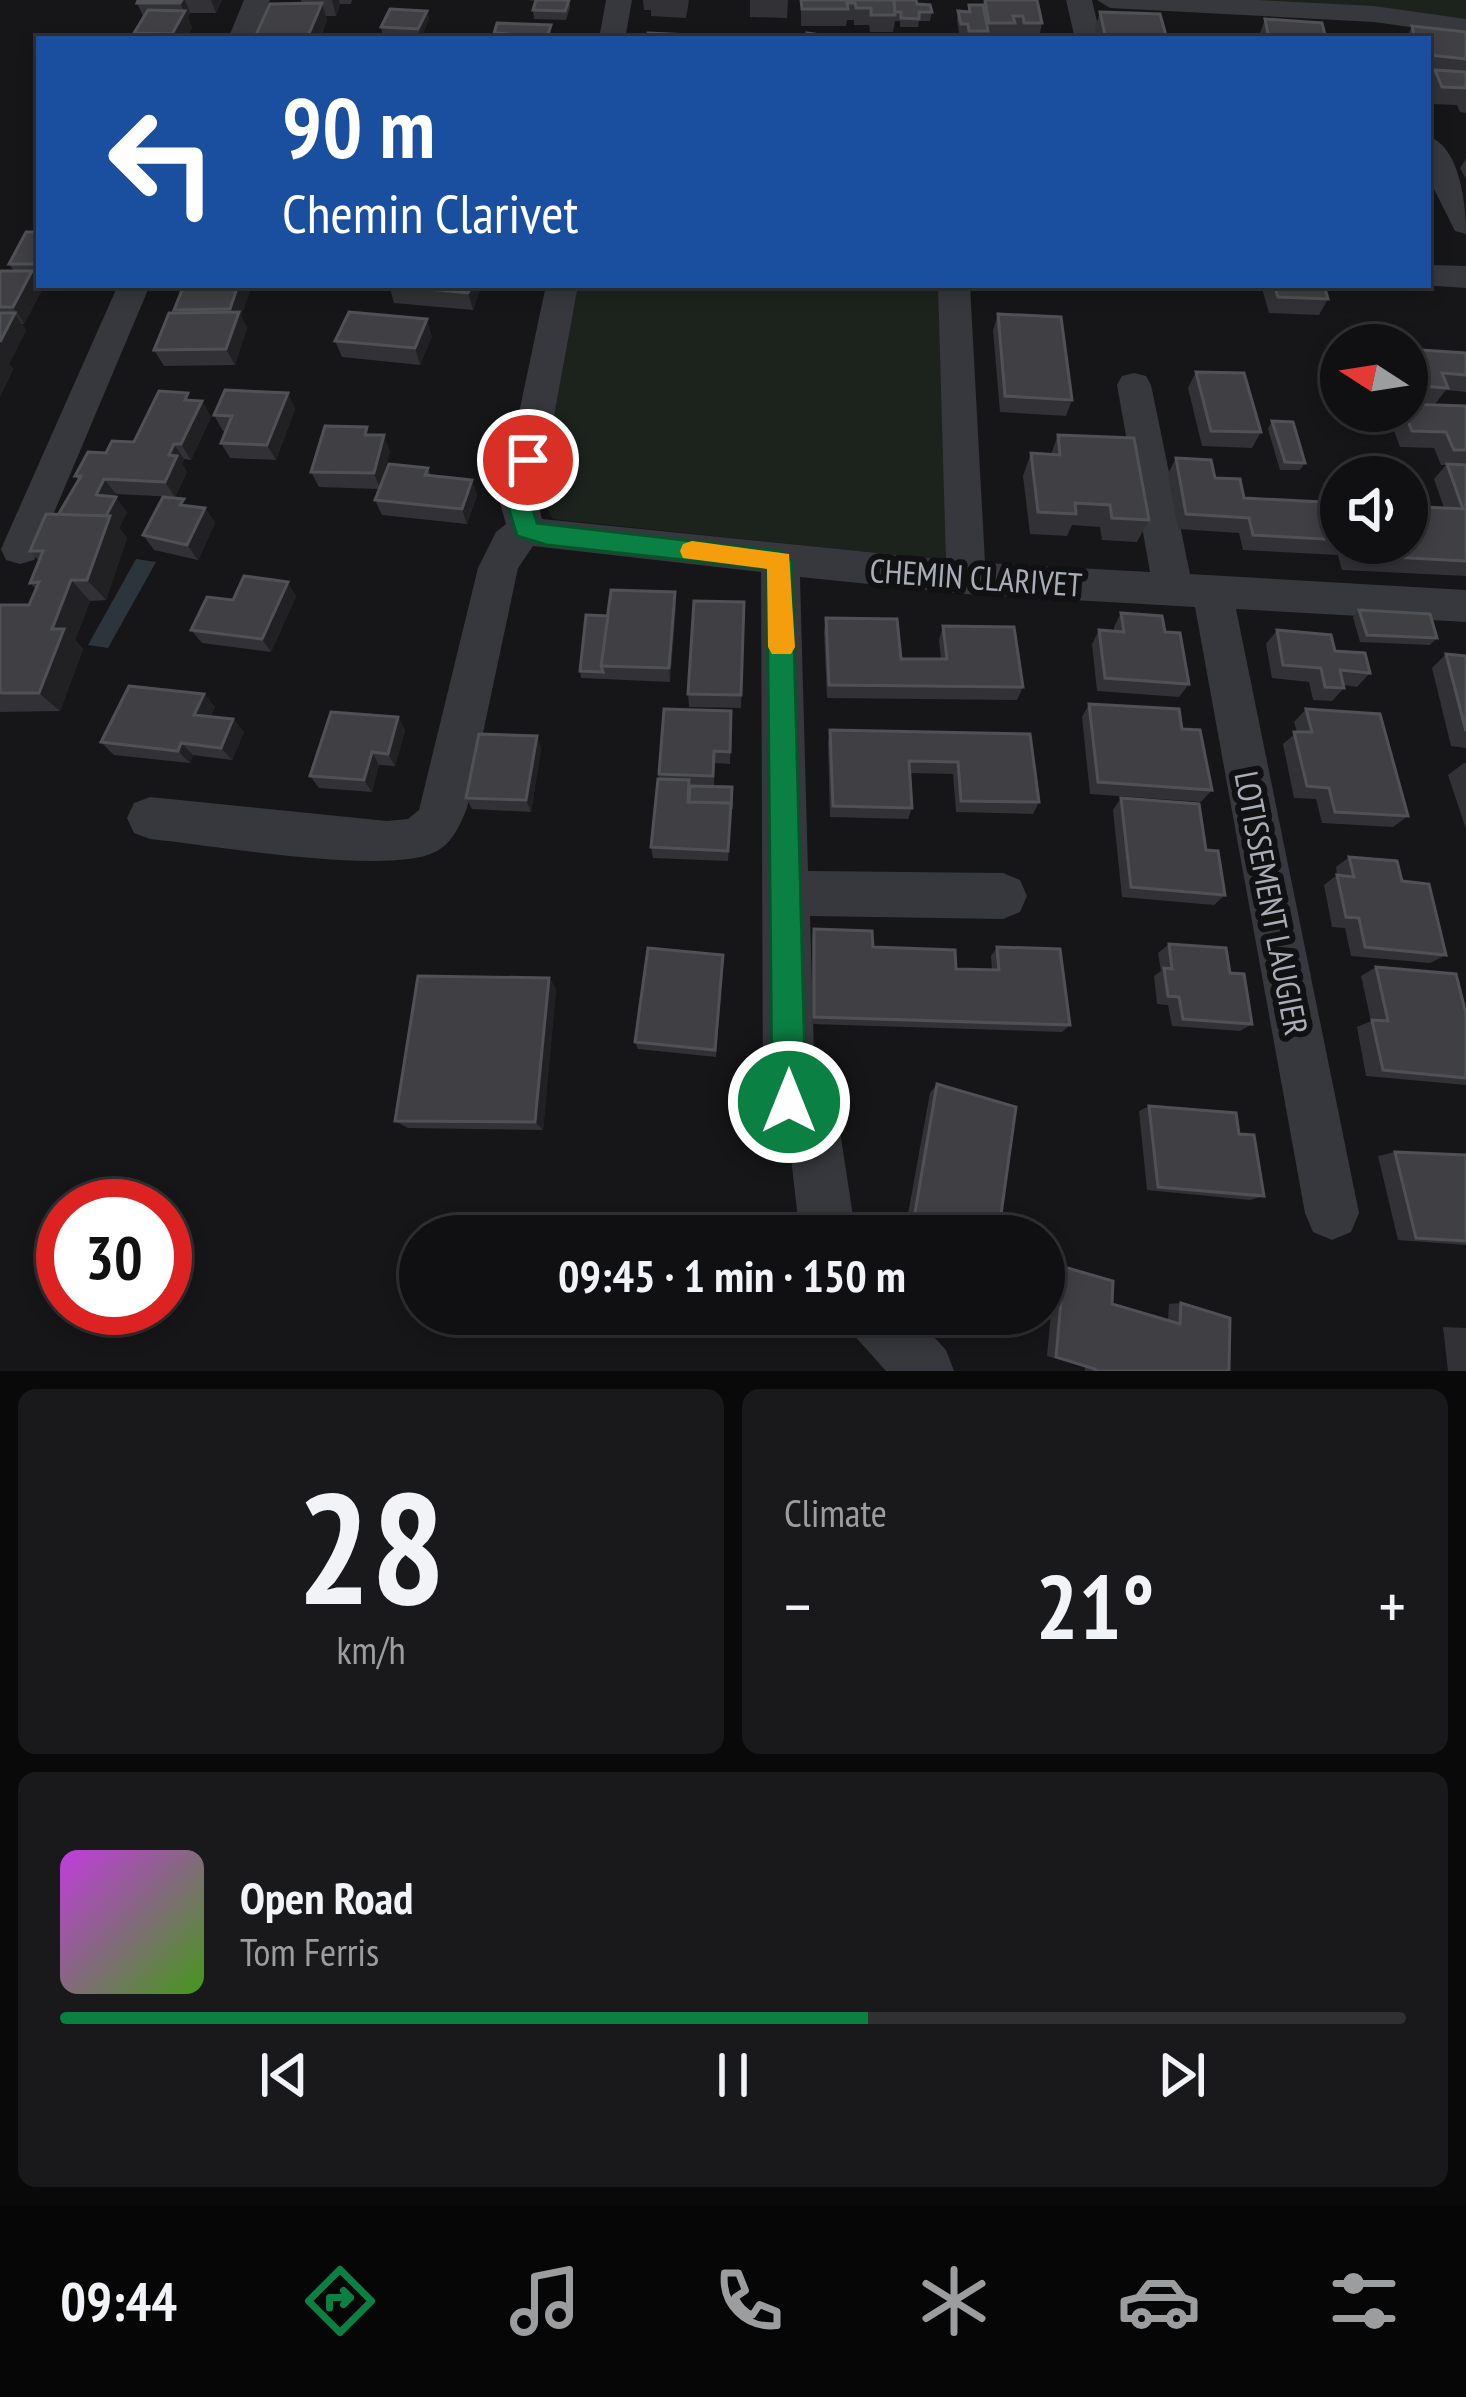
<!DOCTYPE html>
<html lang="en">
<head>
<meta charset="utf-8">
<style>
	:root { --surface:#101012; --page:#19191b; --text:#f1f3f6; --muted:#9c9d9f; --line:#303032; --accent:#0b8043 }
	body { margin:0; font-family:"PT Sans Narrow",sans-serif; background:var(--page); color:var(--text); height:100vh; display:flex; flex-direction:column; font-size:45px; white-space:nowrap }
	* { box-sizing:border-box; margin:0 }
	p { font-size:39px; color:var(--muted) }
	.icon { flex:none; width:66px; height:66px; fill:none; stroke:currentColor; stroke-width:2; stroke-linecap:round; stroke-linejoin:round }
	.map { position:relative; height:1371px; overflow:hidden }
	.side { display:flex; flex-direction:column; gap:18px; padding:18px; background:#09090a; flex:1 }
	.side>* { flex:none }
	.top-card { position:absolute; left:36px; top:36px; width:1395px; height:252px; border-radius:0px; box-shadow:0 6px 18px #0003,0 0 0 3px var(--line); background:#1a4fa0; color:#fff; overflow:hidden }
	.needle { width:78px; rotate:282deg }
	.tools { position:absolute; left:1320px; top:324px; display:grid; gap:24px }
	.tools a { display:grid; place-items:center; width:108px; height:108px; border-radius:50%; background:var(--surface); box-shadow:0 6px 18px #0003,0 0 0 3px var(--line); font-size:60px }
	.speed { position:absolute; left:36px; top:1179px; display:flex; gap:24px; font-size:60px; font-weight:700; text-align:center }
	.speed>* { display:grid; place-content:center; width:156px; height:156px; border-radius:50%; background:var(--surface); box-shadow:0 6px 18px #0003,0 0 0 3px var(--line); line-height:1 }
	.speed .limit { border:18px solid #d22; background:#fff; color:#111 }
	.pin { position:absolute; display:grid; place-items:center; width:102px; height:102px; color:#fff; margin:-51px; border:6px solid #fff; border-radius:50%; box-shadow:0 3px 12px #0007 }
	.me { position:absolute; width:132px; margin:-66px; rotate:0deg; stroke-linejoin:round; filter:drop-shadow(0 0 9px #0008) }
	.turn { display:flex; align-items:center; gap:42px; height:252px; padding:0 48px; font-size:54px }
	.turn .icon { width:156px; height:156px; stroke-width:2.5 }
	.turn b { display:block; font-size:84px; line-height:102px }
	.big { font-size:90px; font-weight:600; line-height:1.1 }
	.side .card { flex:1; display:flex; flex-direction:column; justify-content:center; gap:18px; min-width:0; padding:0 42px; border-radius:18px; background:var(--page) }
	.side .dial { align-items:center; gap:0 }
	.dial b { font-size:156px; line-height:1 }
	.song { display:flex; align-items:center; gap:36px }
	.cover { width:144px; height:144px; border-radius:18px; background:linear-gradient(135deg,hsl(290 70% 55%),hsl(100 70% 35%)) }
	.played { height:12px; border-radius:6px; background:linear-gradient(90deg,var(--accent) 60%,var(--line) 60%) }
	.keys { display:flex; justify-content:space-around; direction:ltr }
	.heat { display:flex; justify-content:space-between; align-items:center; font-size:66px; direction:ltr }
	.side .tiles { flex:1; display:grid; gap:18px; grid-template-columns:1fr 1fr }
	.card:last-child { grid-column:span 2 }
	.trip { position:absolute; left:399px; top:1215px; width:666px; height:120px; border-radius:60px; background:var(--surface); box-shadow:0 6px 18px #0003,0 0 0 3px var(--line); font-weight:600; line-height:120px; text-align:center }
	.tab-bar { display:flex; height:192px; justify-content:space-around; align-items:center; background:#060607; color:var(--muted) }
	.tab-bar .icon { width:84px; height:84px }
	.tab-bar .active { color:var(--accent) }
	.tab-bar b { font-size:54px; color:var(--text) }
	.map>svg:first-child { display:block }
	.green { fill:#1c231d }
	.water { fill:#2c353c }
	.lines { fill:none; stroke-linecap:round; stroke-linejoin:round }
	.minor { fill:#37383d; fill-rule:evenodd }
	.wall { fill:#323236 }
	.shaded-wall { fill:#212124 }
	.building { fill:#3f3f44; stroke:#4f5156; stroke-width:3 }
	.route { fill:#0b8043; stroke:#07532c; stroke-width:3 }
	.slow { fill:#f59e0b }
	.labels { text-anchor:middle; dominant-baseline:central; stroke-width:12; stroke-linejoin:round; paint-order:stroke }
	.street-label { font-size:33px; fill:#a8adb8; stroke:#111113 }
</style>
</head>
<body>
<div class="map">
<svg width="1466" height="1371" viewBox="0 0 1466 1371">
	<rect width="100%" height="100%" fill="#161618"/>
	<g class="green">
		<polygon points="1117,0 1466,0 1466,25"/>
		<polygon points="572,285 944,285 954,550 944,558 932,559 553,519 537,492"/>
	</g>
	<polygon class="water" points="136,559 156,562 108,648 88,645"/>
	<g class="lines">
		<g class="minor">
			<polygon points="244,0 270,0 254,39 228,39"/>
			<polygon points="606,0 632,0 625,39 599,39"/>
			<polygon points="1066,0 1092,0 1101,39 1075,39"/>
			<polygon points="1097,0 1256,0 1374,6 1466,19 1466,35 1374,22 1110,8"/>
			<path d="M 1428,137 C 1460,145 1466,206 1466,234 L 1455,231 L 1428,177 Z"/>
			<polygon points="1428,265 1466,266 1466,288 1422,285 1428,285"/>
			<polygon points="118,285 150,285 34,560 20,564 6,560 1,549"/>
			<path d="M 546,285 L 578,285 L 538,503 L 542,519 L 946,560 L 938,285 L 970,285 L 985,563 L 1150,572 L 1117,385 L 1122,376 L 1134,373 L 1146,376 L 1151,385 L 1190,574 L 1466,590 L 1466,622 L 1236,609 L 1359,1213 L 1351,1232 L 1332,1240 L 1313,1232 L 1305,1213 L 1195,607 L 966,594 L 800,577 L 808,871 L 1003,873 L 1020,880 L 1027,896 L 1020,912 L 1003,919 L 810,916 L 815,1089 L 830,1100 L 838,1118 L 856,1236 L 800,1236 L 788,1132 L 771,1120 L 763,1102 L 761,572 L 533,546 L 518,568 L 467,808 C 460,825 453,843 435,852 C 388,876 211,845 150,839 L 134,833 L 127,818 L 134,803 L 150,797 L 387,821 L 408,819 L 419,810 L 478,568 L 496,532 L 506,524 L 500,503 Z"/>
			<polygon points="845,1314 912,1314 946,1350 954,1371 886,1371 853,1334"/>
		</g>
	</g>
	<g class="wall">
		<polygon points="138,0 222,0 216,13 190,13 188,18 192,28 185,39 137,39 134,33 144,18 137,3"/>
		<polygon points="301,0 352,0 351,4 340,4 336,16 325,16 327,20 321,36 338,39 257,39 256,35 302,4"/>
		<polygon points="527,0 569,0 570,7 566,20 534,19 533,10 536,1"/>
		<polygon points="643,0 689,0 686,18 651,16 651,10 644,10"/>
		<polygon points="750,0 788,0 787,18 750,17"/>
		<polygon points="801,0 917,4 932,12 930,21 919,21 918,27 900,27 900,21 895,21 893,32 870,32 869,25 854,25 854,20 847,20 846,26 801,26"/>
		<polygon points="984,0 1037,0 1042,23 1039,39 1020,39 1019,33 1012,33 1011,39 967,39 966,33 959,33 957,20 958,11 968,12 969,5 983,5"/>
		<polygon points="427,11 429,19 421,38 383,36 381,27"/>
		<polygon points="1100,12 1167,39 1097,39 1095,29"/>
		<polygon points="1265,19 1326,39 1258,39"/>
		<polygon points="1412,26 1466,32 1466,113 1460,112 1457,105 1432,104 1428,94 1428,83 1433,73 1428,73 1428,39 1406,39"/>
		<polygon points="1466,159 1466,179 1460,168"/>
		<polygon points="39,232 38,280 39,285 43,288 24,324 22,324 26,330 9,364 13,369 0,397 0,271 14,271 9,264"/>
		<polygon points="389,285 479,285 480,289 473,310 394,303"/>
		<polygon points="1261,285 1324,285 1328,299 1319,315 1269,313"/>
		<polygon points="251,287 241,316 247,328 235,365 164,366 154,350 176,313 174,310"/>
		<polygon points="998,314 1072,400 1066,416 1000,412 993,330"/>
		<polygon points="432,336 420,365 342,357 335,341"/>
		<polygon points="1407,349 1466,353 1466,392 1446,390 1435,404 1407,402"/>
		<polygon points="1196,372 1261,432 1252,448 1202,446 1188,388"/>
		<polygon points="288,393 295,409 276,460 230,458 221,443 226,431 223,431 214,415"/>
		<polygon points="192,400 202,401 211,417 191,460 184,459 182,464 187,472 175,497 116,494 115,497 127,512 119,528 127,538 106,600 90,601 75,640 83,649 60,711 0,712 0,605 29,605 36,589 30,583 39,561 30,551 58,515 78,480 75,476 106,453 134,442"/>
		<polygon points="1466,406 1466,576 1342,570 1338,555 1243,550 1239,533 1178,529 1168,474 1176,458 1215,478 1244,498 1341,503 1341,543 1407,543 1444,508 1434,479 1446,465 1441,465 1434,448 1400,447 1390,420 1396,411"/>
		<polygon points="1272,421 1305,463 1300,470 1280,470 1268,429"/>
		<polygon points="370,435 390,451 381,484 428,468 431,476 472,480 477,495 467,524 382,515 375,500 379,489 319,487 311,472"/>
		<polygon points="1058,435 1149,520 1137,542 1102,540 1100,527 1072,525 1067,536 1030,534 1023,476 1031,453 1051,454"/>
		<polygon points="188,506 205,508 215,523 198,560 154,550 143,535"/>
		<polygon points="675,592 676,607 670,682 581,678 580,671 608,616"/>
		<polygon points="296,596 271,652 202,643 191,630 233,600"/>
		<polygon points="744,602 741,708 689,707 688,694"/>
		<polygon points="1359,610 1437,638 1430,645 1360,642 1353,617"/>
		<polygon points="1121,613 1165,632 1189,684 1179,697 1097,691 1092,644 1099,630 1114,631 1114,627"/>
		<polygon points="826,618 901,659 941,659 939,640 943,626 1023,687 1017,700 827,698 824,632"/>
		<polygon points="1277,630 1335,651 1370,673 1357,687 1344,685 1344,688 1332,701 1313,700 1309,682 1272,678 1266,644"/>
		<polygon points="1446,654 1466,656 1466,748 1451,746 1432,668"/>
		<polygon points="204,694 215,707 210,717 233,719 244,732 232,760 193,755 190,763 114,755 101,742"/>
		<polygon points="1089,704 1182,729 1212,790 1201,802 1090,794 1082,717"/>
		<polygon points="1306,709 1408,816 1393,827 1322,823 1316,799 1294,798 1283,744 1297,732 1294,722"/>
		<polygon points="731,711 730,764 714,763 714,787 731,815 728,861 653,858 651,847 659,774"/>
		<polygon points="398,717 405,730 395,766 379,765 372,792 319,788 310,776"/>
		<polygon points="830,730 1030,734 1039,802 1033,814 956,812 953,774 909,773 912,808 908,819 830,817 828,742"/>
		<polygon points="537,736 541,749 531,812 472,809 466,798"/>
		<polygon points="1464,763 1466,763 1466,829 1448,775"/>
		<polygon points="1121,798 1206,850 1225,895 1214,905 1122,897 1113,810"/>
		<polygon points="1349,857 1402,881 1446,955 1430,963 1351,956 1345,928 1332,927 1324,885 1337,875 1336,867"/>
		<polygon points="814,929 873,947 956,969 992,970 991,956 997,947 1070,1025 1062,1032 812,1024 812,938"/>
		<polygon points="1169,944 1230,973 1252,1024 1240,1031 1172,1026 1168,1005 1157,1004 1154,976 1161,971 1158,953"/>
		<polygon points="723,955 716,1057 638,1049 635,1042"/>
		<polygon points="1376,967 1466,1014 1466,1085 1366,1076 1357,1027 1371,1021 1361,976"/>
		<polygon points="549,978 556,989 543,1130 408,1128 395,1121"/>
		<polygon points="937,1084 998,1236 904,1236 930,1093"/>
		<polygon points="1149,1106 1239,1134 1264,1196 1250,1200 1147,1190 1139,1111"/>
		<polygon points="1395,1152 1466,1155 1466,1245 1398,1240 1378,1156"/>
		<polygon points="1064,1267 1112,1304 1168,1320 1169,1304 1181,1303 1229,1371 1085,1371 1085,1367 1047,1356 1055,1268"/>
		<polygon points="1443,1327 1466,1328 1466,1371 1448,1371"/>
	</g>
	<g class="shaded-wall">
		<polygon points="182,0 185,0 190,13 188,18 192,28 185,39 174,39 172,34 184,12 180,3"/>
		<polygon points="211,0 222,0 216,13"/>
		<polygon points="332,0 339,0 340,4 336,16"/>
		<polygon points="322,3 327,20 319,39 308,36"/>
		<polygon points="427,11 429,19 421,38 418,29"/>
		<polygon points="32,271 39,285 43,288 24,324 13,307"/>
		<polygon points="238,285 250,285 251,287 241,316 247,328 235,365 226,349 236,321 230,309"/>
		<polygon points="470,285 479,285 480,289 473,310 468,293"/>
		<polygon points="15,313 26,330 9,364 13,369 0,397 0,342"/>
		<polygon points="427,319 432,336 420,365 415,348"/>
		<polygon points="288,393 295,409 276,460 267,445"/>
		<polygon points="202,401 211,417 191,460 181,444"/>
		<polygon points="384,435 390,451 380,489 374,473"/>
		<polygon points="174,444 184,459 182,464 187,472 175,497 165,482 169,455"/>
		<polygon points="104,479 116,494 108,511 96,495"/>
		<polygon points="472,480 477,495 467,524 462,509"/>
		<polygon points="116,497 127,512 119,528 127,538 106,600 87,580 104,522"/>
		<polygon points="205,508 215,523 198,560 187,545"/>
		<polygon points="71,580 90,601 75,640 83,649 60,711 39,693 52,629"/>
		<polygon points="288,582 296,596 271,652 262,639"/>
		<polygon points="675,592 676,607 670,682 669,668"/>
		<polygon points="204,694 215,707 206,728 194,715"/>
		<polygon points="398,717 405,730 395,766 388,754"/>
		<polygon points="233,719 244,732 232,760 221,748"/>
		<polygon points="537,736 541,749 531,812 526,800"/>
		<polygon points="181,743 193,755 190,763 178,751"/>
		<polygon points="372,752 379,765 372,792 364,780"/>
		<polygon points="549,978 556,989 543,1130 535,1122"/>
	</g>
	<g class="building">
		<polygon points="138,0 182,0 180,3 137,3"/>
		<polygon points="536,0 569,0 565,11 533,10"/>
		<polygon points="801,0 894,0 895,15 871,15 871,8 856,8 855,3 847,3 848,9 802,9"/>
		<polygon points="894,0 916,0 917,4 930,5 932,12 919,12 919,19 901,18 901,12 895,12"/>
		<polygon points="985,0 1037,0 1042,23 1024,23 1023,16 1013,16 1015,23 989,23"/>
		<polygon points="322,3 308,36 337,36 336,39 278,39 280,35 256,35 270,4"/>
		<polygon points="969,5 983,5 988,31 969,31 968,24 961,24 958,11 970,12"/>
		<polygon points="390,9 427,11 418,29 381,27"/>
		<polygon points="148,10 185,11 172,34 134,33"/>
		<polygon points="1100,12 1160,14 1167,39 1106,39"/>
		<polygon points="1265,19 1322,23 1326,39 1269,39"/>
		<polygon points="497,23 551,25 547,38 495,33 493,37"/>
		<polygon points="1412,26 1466,32 1466,59 1431,55 1428,49 1428,39 1415,39"/>
		<polygon points="495,33 562,39 492,39"/>
		<polygon points="648,33 690,35 689,39 647,39"/>
		<polygon points="807,33 842,38 842,39 807,39"/>
		<polygon points="1435,70 1466,72 1466,88 1442,87"/>
		<polygon points="26,232 39,232 39,264 9,264"/>
		<polygon points="0,271 32,271 13,307 0,307"/>
		<polygon points="184,285 238,285 230,309 174,310"/>
		<polygon points="389,285 472,285 468,293"/>
		<polygon points="1274,285 1324,285 1328,299 1278,297"/>
		<polygon points="239,312 226,349 154,350 169,313"/>
		<polygon points="349,312 427,319 415,348 335,341"/>
		<polygon points="0,313 15,313 0,342"/>
		<polygon points="998,314 1061,317 1072,400 1005,396"/>
		<polygon points="1407,349 1466,353 1466,375 1442,373 1448,388 1407,385"/>
		<polygon points="1196,372 1244,373 1261,432 1211,431"/>
		<polygon points="225,390 288,393 267,445 221,443 232,416 214,415"/>
		<polygon points="159,391 188,393 185,400 202,401 181,444 174,444 169,455 177,456 165,482 104,479 96,495 116,497 106,516 58,515 81,476 75,476 88,452 106,453 112,441 134,442"/>
		<polygon points="1407,404 1466,406 1466,450 1454,450 1446,432 1412,431 1404,411 1407,411"/>
		<polygon points="1272,421 1293,422 1305,463 1285,462"/>
		<polygon points="325,426 367,427 365,435 384,435 374,473 311,472"/>
		<polygon points="1058,435 1134,438 1149,520 1112,518 1110,505 1075,503 1076,514 1038,512 1031,453 1060,455"/>
		<polygon points="1176,458 1211,460 1215,478 1240,479 1244,498 1341,503 1341,540 1253,535 1249,518 1186,514"/>
		<polygon points="389,464 428,468 425,475 472,480 462,509 375,500"/>
		<polygon points="1447,464 1466,465 1466,561 1354,555 1350,543 1407,543 1407,506 1463,509"/>
		<polygon points="163,497 184,499 180,505 205,508 187,545 143,535"/>
		<polygon points="46,514 110,516 87,580 71,580 52,629 64,629 39,693 0,693 0,605 29,605 39,582 30,583 43,551 30,551"/>
		<polygon points="244,576 288,582 262,639 191,630 207,597 233,600"/>
		<polygon points="611,590 675,592 669,668 601,666"/>
		<polygon points="694,601 744,602 741,695 688,694"/>
		<polygon points="1359,610 1430,614 1437,638 1367,635"/>
		<polygon points="1121,613 1162,616 1165,632 1180,633 1189,684 1105,678 1099,630 1124,632"/>
		<polygon points="586,615 608,616 601,666 603,672 580,671"/>
		<polygon points="826,618 897,619 901,659 947,659 943,626 1014,627 1023,687 829,685"/>
		<polygon points="1277,630 1331,635 1335,651 1365,653 1370,673 1340,670 1344,688 1325,687 1321,668 1283,665"/>
		<polygon points="1446,654 1466,656 1466,731"/>
		<polygon points="129,686 204,694 194,715 233,719 221,748 181,743 178,751 101,742"/>
		<polygon points="1089,704 1179,709 1182,729 1200,730 1212,790 1098,782"/>
		<polygon points="664,709 731,711 730,752 714,751 713,776 659,774"/>
		<polygon points="1306,709 1380,714 1408,816 1335,812 1329,788 1307,786 1294,732 1312,732"/>
		<polygon points="331,712 398,717 388,754 372,752 364,780 310,776"/>
		<polygon points="830,730 1030,734 1039,802 961,801 958,762 909,761 912,808 833,806"/>
		<polygon points="479,734 537,736 526,800 466,798"/>
		<polygon points="658,779 689,780 688,802 731,803 728,851 651,847"/>
		<polygon points="690,786 732,787 731,809 731,803 689,802"/>
		<polygon points="1121,798 1199,804 1206,850 1218,851 1225,895 1131,887"/>
		<polygon points="1349,857 1397,861 1402,881 1429,884 1446,955 1365,947 1359,918 1346,917 1337,875 1354,877"/>
		<polygon points="814,929 872,931 873,947 955,950 956,969 999,970 997,947 1060,949 1070,1025 814,1017"/>
		<polygon points="1169,944 1226,948 1230,973 1244,974 1252,1024 1183,1019 1179,997 1168,996 1164,968 1172,969"/>
		<polygon points="648,948 723,955 715,1050 635,1042"/>
		<polygon points="1376,967 1456,974 1466,1014 1466,1078 1383,1070 1372,1020 1388,1021"/>
		<polygon points="418,976 549,978 535,1122 395,1121"/>
		<polygon points="937,1084 1016,1107 998,1236 911,1236"/>
		<polygon points="1149,1106 1236,1113 1239,1134 1254,1135 1264,1196 1158,1187"/>
		<polygon points="1395,1152 1466,1155 1466,1241 1416,1238"/>
		<polygon points="1064,1267 1113,1281 1112,1304 1180,1324 1181,1303 1230,1318 1229,1371 1095,1371 1095,1369 1056,1357"/>
	</g>
	<polygon class="route" points="528,451 540,460 531,503 537,523 780,551 792,561 806,1102 801,1114 789,1119 777,1114 772,1102 767,569 547,545 517,536 507,503 516,460"/>
	<polygon class="slow" points="692,541 789,554 795,647 791,654 772,654 768,647 767,569 683,558 680,551 683,544"/>
	<g class="labels">
		<g class="street-label">
			<text transform="translate(976 577) rotate(4)">CHEMIN CLARIVET</text>
			<text transform="translate(1272 903) rotate(79)">LOTISSEMENT LAUGIER</text>
		</g>
	</g>
</svg>
<div class="tools">
<a><svg class="needle" viewBox="-14 -14 28 28"><path d="M0-13l5 13h-10z" fill="#e53935"/><path d="M0 13l5-13h-10z" fill="#9c9d9f"/></svg></a>
<a><svg class="icon" aria-label="sound" viewBox="0 0 24 24"><path d="M4 9h4l5-4v14l-5-4H4zM17 9q2 3 0 6"/></svg></a>
</div>
<div class="speed"><div class="limit">30</div></div>
<div class="pin" style="left:528px;top:460px;background:#d93025"><svg class="icon" aria-label="arrive" viewBox="0 0 24 24"><path d="M6 21V4h12l-3 4 3 4H6"/></svg></div>
<svg class="me" style="left:789px;top:1102px" viewBox="-20 -20 40 40"><circle r="17" fill="#0b8043" stroke="#fff" stroke-width="3"/><path d="M0-11L8 9 0 5-8 9z" fill="#fff"/></svg>
<div class="trip">09:45 · 1 min · 150 m</div>
<div class="top-card">
<div class="turn"><svg class="icon" aria-label="left" viewBox="0 0 24 24"><path d="M17 20v-9H6M10 6l-5 5 5 5"/></svg><div><b>90 m</b>Chemin Clarivet</div></div>
</div>
</div>
<section class="side">
<div class="tiles">
<div class="card dial"><b>28</b><p>km/h</p></div>
<div class="card"><p>Climate</p>
<div class="heat"><a>−</a><b class="big">21°</b><a>+</a></div>
</div>
<div class="card">
<div class="song"><i class="cover"></i><div><b>Open Road</b><p>Tom Ferris</p></div></div>
<div class="played"></div>
<div class="keys"><svg class="icon" aria-label="previous" viewBox="0 0 24 24"><path d="M18 5L8 12l10 7zM5 5v14"/></svg><svg class="icon" aria-label="pause" viewBox="0 0 24 24"><path d="M8 5v14M16 5v14"/></svg><svg class="icon" aria-label="next" viewBox="0 0 24 24"><path d="M6 5l10 7-10 7zM19 5v14"/></svg></div>
</div>
</div>
</section>
<nav class="tab-bar">
<b>09:44</b>
<svg class="icon active" aria-label="directions" viewBox="0 0 24 24"><path d="M12 3l9 9-9 9-9-9zM9 14v-3h6M13 9l2 2-2 2"/></svg>
<svg class="icon" aria-label="music" viewBox="0 0 24 24"><path d="M9 18V5l10-2v13"/><circle cx="6" cy="18" r="3"/><circle cx="16" cy="16" r="3"/></svg>
<svg class="icon" aria-label="phone" viewBox="0 0 24 24"><path d="M5 4h4l2 5-3 2q2 4 5 5l2-3 5 2v4C11 20 4 13 5 4z"/></svg>
<svg class="icon" aria-label="climate" viewBox="0 0 24 24"><path d="M12 3v18M4 7l16 10M4 17L20 7"/></svg>
<svg class="icon" aria-label="car" viewBox="0 0 24 24"><path d="M5 17H2v-5l4-1 3-4h7l3 4 3 1v5h-3M9 17h6M6 11h13"/><circle cx="7" cy="17" r="2"/><circle cx="17" cy="17" r="2"/></svg>
<svg class="icon" aria-label="filters" viewBox="0 0 24 24"><path d="M4 7h16M4 17h16"/><circle cx="9" cy="7" r="2"/><circle cx="15" cy="17" r="2"/></svg>
</nav>
</body>
</html>
